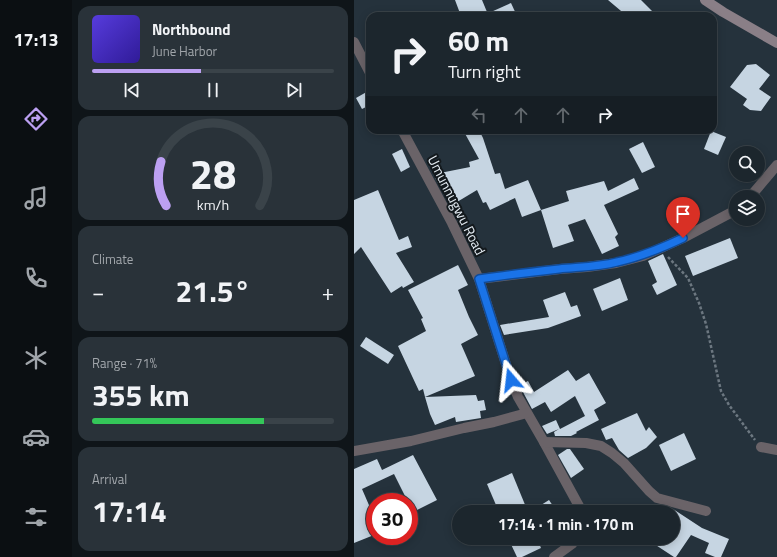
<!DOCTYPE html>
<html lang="en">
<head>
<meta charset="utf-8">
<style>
	:root { --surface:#1c262d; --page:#293239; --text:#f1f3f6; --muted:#a0a5aa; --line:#3a4349; --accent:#bca0f2 }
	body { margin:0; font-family:"Titillium Web",sans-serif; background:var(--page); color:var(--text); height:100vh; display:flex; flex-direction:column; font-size:15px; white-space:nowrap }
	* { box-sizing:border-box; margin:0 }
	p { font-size:13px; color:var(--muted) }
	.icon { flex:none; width:22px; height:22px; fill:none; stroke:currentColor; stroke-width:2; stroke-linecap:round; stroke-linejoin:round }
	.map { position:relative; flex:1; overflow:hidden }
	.details { display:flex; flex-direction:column; gap:6px; padding:6px; background:#0f1519; width:282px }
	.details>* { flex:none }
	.top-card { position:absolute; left:12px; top:12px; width:351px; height:122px; border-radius:12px; box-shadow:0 2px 10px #0003,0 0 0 1px var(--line); background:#1c262d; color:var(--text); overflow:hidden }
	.fabs { position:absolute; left:375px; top:146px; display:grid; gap:8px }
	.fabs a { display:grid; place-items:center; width:36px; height:36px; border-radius:50%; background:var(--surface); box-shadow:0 2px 10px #0003,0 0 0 1px var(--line); font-size:20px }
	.speed { position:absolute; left:12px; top:493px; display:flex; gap:8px; font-size:20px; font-weight:700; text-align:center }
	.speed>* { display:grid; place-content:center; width:52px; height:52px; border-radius:50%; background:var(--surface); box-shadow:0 2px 10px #0003,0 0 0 1px var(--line); line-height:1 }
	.speed .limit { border:6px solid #d22; background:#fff; color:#111 }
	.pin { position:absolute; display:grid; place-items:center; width:34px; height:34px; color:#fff; margin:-41px -17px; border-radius:50% 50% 50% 0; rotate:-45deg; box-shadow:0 0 4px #0007 }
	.pin .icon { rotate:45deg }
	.me { position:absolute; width:44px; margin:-22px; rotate:343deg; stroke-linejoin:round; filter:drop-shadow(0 0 3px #0008) }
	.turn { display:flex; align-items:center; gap:14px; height:84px; padding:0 16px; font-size:18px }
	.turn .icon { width:52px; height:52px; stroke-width:2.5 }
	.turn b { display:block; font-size:28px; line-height:34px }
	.lanes { display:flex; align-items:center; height:38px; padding:0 16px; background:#0003; justify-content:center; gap:20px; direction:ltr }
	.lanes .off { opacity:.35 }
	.big { font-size:30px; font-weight:700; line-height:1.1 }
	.details .widget { flex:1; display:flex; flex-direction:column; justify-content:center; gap:6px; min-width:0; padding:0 14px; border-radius:12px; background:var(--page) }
	.details .dial { align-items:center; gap:0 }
	.dial svg { height:104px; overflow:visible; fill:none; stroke:var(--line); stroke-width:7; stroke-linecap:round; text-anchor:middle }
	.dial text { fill:var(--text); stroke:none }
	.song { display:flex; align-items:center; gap:12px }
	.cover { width:48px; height:48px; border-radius:6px; background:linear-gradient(135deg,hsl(250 70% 55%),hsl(250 70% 35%)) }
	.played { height:4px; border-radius:2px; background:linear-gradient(90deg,var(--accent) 45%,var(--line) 45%) }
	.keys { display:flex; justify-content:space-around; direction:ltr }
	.heat { display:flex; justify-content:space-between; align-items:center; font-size:22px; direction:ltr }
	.charge { height:6px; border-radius:3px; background:linear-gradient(90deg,#34c759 71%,var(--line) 0) }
	.trip { position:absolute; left:98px; top:505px; width:228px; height:40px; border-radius:20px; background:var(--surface); box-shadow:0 2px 10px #0003,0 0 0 1px var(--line); font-weight:700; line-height:40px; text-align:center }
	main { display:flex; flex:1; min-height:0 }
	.menu { display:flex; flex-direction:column; width:72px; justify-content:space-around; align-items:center; background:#0b0f12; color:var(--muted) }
	.menu .icon { width:28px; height:28px }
	.menu .on { color:var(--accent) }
	.menu b { font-size:18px; color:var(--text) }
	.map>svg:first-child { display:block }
	.building { fill:#c6d5e2 }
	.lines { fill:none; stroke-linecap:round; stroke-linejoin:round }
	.path { stroke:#6c7780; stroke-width:2.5; stroke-dasharray:3 2; stroke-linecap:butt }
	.street { stroke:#6a6368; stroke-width:10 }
	.secondary { stroke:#8a7f87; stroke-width:10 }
	.route-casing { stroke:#114b97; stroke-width:10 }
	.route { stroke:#1a73e8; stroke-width:7 }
	.labels { text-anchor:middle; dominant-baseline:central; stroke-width:4; stroke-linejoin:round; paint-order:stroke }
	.street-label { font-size:14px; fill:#e3ebf2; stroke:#13191d }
</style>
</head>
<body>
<main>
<nav class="menu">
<b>17:13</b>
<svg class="icon on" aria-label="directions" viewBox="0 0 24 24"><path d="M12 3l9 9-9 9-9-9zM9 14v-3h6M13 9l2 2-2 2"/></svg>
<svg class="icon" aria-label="music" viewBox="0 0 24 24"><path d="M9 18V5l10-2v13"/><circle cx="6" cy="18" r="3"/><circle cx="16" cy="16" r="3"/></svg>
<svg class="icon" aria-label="phone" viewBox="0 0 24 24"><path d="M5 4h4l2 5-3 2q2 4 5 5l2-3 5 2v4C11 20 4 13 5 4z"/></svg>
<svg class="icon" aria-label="climate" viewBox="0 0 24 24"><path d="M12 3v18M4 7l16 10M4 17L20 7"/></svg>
<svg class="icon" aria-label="car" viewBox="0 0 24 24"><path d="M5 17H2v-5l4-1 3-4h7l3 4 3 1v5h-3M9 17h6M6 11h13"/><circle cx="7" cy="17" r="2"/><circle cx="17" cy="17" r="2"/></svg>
<svg class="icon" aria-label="filters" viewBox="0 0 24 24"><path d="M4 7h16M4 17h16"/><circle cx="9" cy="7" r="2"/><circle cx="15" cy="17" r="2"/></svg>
</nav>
<section class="details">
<div class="widget">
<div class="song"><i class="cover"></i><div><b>Northbound</b><p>June Harbor</p></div></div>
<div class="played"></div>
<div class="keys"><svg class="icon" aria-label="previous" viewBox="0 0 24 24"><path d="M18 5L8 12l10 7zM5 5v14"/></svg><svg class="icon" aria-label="pause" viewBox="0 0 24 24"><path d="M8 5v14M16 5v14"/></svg><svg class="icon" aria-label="next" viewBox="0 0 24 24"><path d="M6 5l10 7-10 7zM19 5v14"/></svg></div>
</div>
<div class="widget dial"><svg viewBox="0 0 100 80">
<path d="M14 69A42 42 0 1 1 86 69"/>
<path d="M14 69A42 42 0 0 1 10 35" stroke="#bca0f2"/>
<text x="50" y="56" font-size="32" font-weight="700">28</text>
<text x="50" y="72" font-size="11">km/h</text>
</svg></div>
<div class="widget"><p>Climate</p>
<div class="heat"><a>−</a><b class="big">21.5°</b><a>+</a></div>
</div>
<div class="widget"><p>Range · 71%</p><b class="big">355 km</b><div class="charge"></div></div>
<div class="widget"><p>Arrival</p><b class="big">17:14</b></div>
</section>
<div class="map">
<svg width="423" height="557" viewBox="0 0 423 557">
	<rect width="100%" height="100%" fill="#25323c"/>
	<g class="building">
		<polygon points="101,0 128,0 133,12 123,16 107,16"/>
		<polygon points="254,0 287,0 303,16 273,16"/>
		<polygon points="157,3 163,16 128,16"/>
		<polygon points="402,64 416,75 405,89 417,97 407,111 396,110 389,105 393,99 376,87 393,65"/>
		<polygon points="16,90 16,105 8,109 2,98"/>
		<polygon points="109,130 125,130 129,138 141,174 146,173 151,189 174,180 187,210 168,217 161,198 136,210 132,202 129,203 123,190 98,205 82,180 81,174 116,167 115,162 125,159"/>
		<polygon points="357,131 372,137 364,155 350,149"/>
		<polygon points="289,142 301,167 288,173 275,149"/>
		<polygon points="48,149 56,167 47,172 38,154"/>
		<polygon points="280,178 285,189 250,205 264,234 261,237 265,246 248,254 231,219 214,225 220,241 199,248 187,210 215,201 212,191 250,181 254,191"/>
		<polygon points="24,190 45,240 54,236 58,247 42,253 60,282 49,288 48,286 37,293 7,247 0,254 0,200"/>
		<polygon points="376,238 384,258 339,276 331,256"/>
		<polygon points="309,254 323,285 303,295 298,285 303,282 294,261"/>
		<polygon points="104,265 114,285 104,290 115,317 124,335 107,344 121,376 71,397 69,389 65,391 44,346 72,331 67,319 69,318 54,290"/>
		<polygon points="266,278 274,300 248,311 239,289"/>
		<polygon points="211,292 217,307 223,305 227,316 194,328 150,335 146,325 195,317 189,300"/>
		<polygon points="12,337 40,355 34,364 6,346"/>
		<polygon points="214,370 222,381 235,373 252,403 240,410 245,420 222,432 223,433 217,436 201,436 200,432 205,429 193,434 188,426 202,420 206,429 231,416 221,396 197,412 191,402 178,409 170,394 166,385 174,381 180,392"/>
		<polygon points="122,395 124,401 130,400 132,410 126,411 127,418 102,422 101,417 81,425 76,414 71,397"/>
		<polygon points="283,413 292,431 295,427 303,437 292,448 274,458 265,450 258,438 252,440 247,429"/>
		<polygon points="330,433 342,459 317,471 305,445"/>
		<polygon points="213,449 216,449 230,469 217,478 204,455"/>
		<polygon points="59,455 83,500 59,512 40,474 8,489 21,519 21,522 16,523 20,535 0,543 0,469 23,459 28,470"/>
		<polygon points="158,473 174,512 145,512 133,484"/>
		<polygon points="195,500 203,512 176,512"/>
		<polygon points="319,509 348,528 375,539 367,557 361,557 351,553 355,543 337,535 322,557 320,557 291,538 319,538"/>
		<polygon points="154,538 183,538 187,548 168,557 163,557"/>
	</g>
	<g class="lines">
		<polyline class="path" points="314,257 334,278 345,303 352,324 367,391 375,405 401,440"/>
		<g class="street">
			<polyline points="0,42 16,73"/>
			<polyline points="48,130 98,223 125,279 157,380 164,397 190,442 226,508 227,512"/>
			<polyline points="396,197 423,165"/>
			<polyline points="125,279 206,269 233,267 262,263 289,256 307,248 329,238 382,210"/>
			<polyline points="190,442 232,443 247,446 258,453 270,463 295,491 303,498 352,511"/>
			<polyline points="407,447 423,450"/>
			<polyline points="0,451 57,441 110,428 140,422 173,413"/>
			<polyline points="200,557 218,544 223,538"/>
		</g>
		<polyline class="secondary" points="351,0 369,12 423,43"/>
	</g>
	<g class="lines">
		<g class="route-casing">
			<path id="route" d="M 157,380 L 125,279 C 151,275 178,272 205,269 C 224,267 244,267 263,262 C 286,257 308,248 329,238"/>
		</g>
		<use href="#route" class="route"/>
	</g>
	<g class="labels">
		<g class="street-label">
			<text transform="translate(103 205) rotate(63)">Umunnugwu Road</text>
		</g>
	</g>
</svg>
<div class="fabs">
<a><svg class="icon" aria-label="search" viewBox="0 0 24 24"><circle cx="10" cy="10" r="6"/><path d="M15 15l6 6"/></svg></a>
<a><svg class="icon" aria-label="layers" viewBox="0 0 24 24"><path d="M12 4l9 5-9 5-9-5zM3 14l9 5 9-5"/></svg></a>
</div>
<div class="speed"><div class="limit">30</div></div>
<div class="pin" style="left:329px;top:238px;background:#d93025"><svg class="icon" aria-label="arrive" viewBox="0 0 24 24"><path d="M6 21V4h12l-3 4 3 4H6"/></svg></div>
<svg class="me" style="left:157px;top:380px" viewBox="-20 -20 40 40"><path d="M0-17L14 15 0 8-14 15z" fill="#1a73e8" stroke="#fff" stroke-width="4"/></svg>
<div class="trip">17:14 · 1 min · 170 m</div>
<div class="top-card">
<div class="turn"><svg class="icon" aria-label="right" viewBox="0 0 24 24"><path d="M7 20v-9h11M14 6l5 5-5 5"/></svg><div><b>60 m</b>Turn right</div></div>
<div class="lanes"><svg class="icon off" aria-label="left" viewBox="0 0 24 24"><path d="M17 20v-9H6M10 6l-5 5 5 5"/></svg><svg class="icon off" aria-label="ahead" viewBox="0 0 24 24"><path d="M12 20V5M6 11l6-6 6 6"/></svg><svg class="icon off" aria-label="ahead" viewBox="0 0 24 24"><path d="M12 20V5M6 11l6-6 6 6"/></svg><svg class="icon" aria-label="right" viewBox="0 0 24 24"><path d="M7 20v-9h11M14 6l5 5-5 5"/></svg></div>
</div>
</div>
</main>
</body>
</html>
